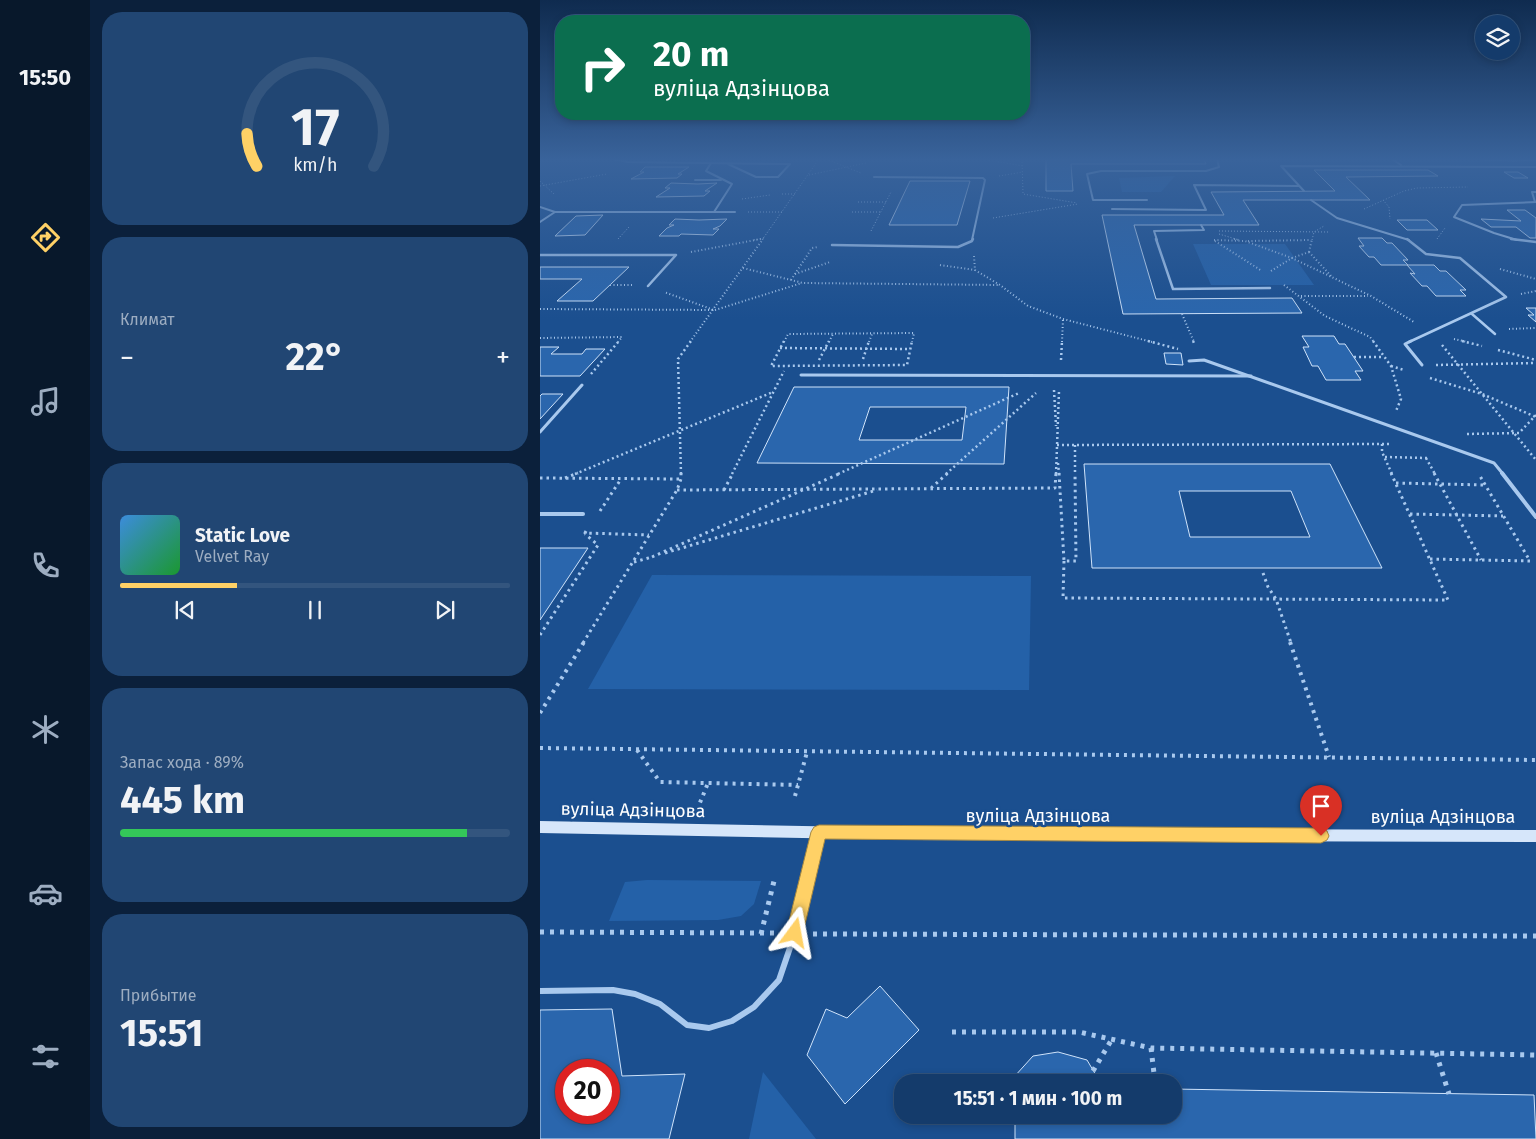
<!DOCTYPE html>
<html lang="ru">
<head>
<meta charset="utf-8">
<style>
	:root { --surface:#143b6b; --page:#214673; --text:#f1f3f6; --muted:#9dadc1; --line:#33557e; --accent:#ffd166 }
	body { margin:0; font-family:"Fira Sans",sans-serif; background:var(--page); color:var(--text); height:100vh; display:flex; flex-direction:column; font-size:19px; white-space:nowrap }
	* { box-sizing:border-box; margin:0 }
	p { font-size:16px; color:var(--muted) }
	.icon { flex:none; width:28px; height:28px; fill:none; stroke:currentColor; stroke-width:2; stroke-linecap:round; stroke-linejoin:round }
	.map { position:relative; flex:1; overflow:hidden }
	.drawer { display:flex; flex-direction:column; gap:12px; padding:12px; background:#0b203b; width:450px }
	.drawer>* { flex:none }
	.hud { position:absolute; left:15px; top:15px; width:475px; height:105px; border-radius:20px; box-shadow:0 2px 8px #0003,0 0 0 1px var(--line); background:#0b6e4f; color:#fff; overflow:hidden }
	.controls { position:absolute; left:935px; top:15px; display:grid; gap:10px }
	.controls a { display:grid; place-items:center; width:45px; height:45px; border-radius:50%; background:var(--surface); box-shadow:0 2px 8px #0003,0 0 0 1px var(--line); font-size:25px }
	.speed { position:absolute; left:15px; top:1059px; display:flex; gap:10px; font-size:25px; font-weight:700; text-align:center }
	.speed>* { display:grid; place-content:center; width:65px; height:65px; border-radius:50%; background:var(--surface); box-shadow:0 2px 8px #0003,0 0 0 1px var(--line); line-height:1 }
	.speed .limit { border:8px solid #d22; background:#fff; color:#111 }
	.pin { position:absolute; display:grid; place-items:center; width:42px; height:42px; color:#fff; margin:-51px -21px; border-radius:50% 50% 50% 0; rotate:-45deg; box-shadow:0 0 5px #0007 }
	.pin .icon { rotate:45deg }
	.me { position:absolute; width:55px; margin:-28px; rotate:13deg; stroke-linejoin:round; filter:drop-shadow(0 0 4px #0008) }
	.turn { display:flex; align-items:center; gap:18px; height:105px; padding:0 15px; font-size:22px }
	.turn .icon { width:65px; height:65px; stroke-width:2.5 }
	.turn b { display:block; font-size:35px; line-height:42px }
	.big { font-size:38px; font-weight:700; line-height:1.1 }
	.drawer .card { flex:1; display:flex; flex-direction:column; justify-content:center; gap:8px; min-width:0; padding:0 18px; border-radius:20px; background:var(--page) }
	.drawer .dial { align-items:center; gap:0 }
	.dial svg { height:130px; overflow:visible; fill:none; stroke:var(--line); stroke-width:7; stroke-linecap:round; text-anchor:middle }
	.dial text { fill:var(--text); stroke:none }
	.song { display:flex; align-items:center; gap:15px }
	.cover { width:60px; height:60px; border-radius:8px; background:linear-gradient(135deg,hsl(210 70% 55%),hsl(130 70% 35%)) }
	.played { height:5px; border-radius:2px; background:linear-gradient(90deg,var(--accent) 30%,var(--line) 30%) }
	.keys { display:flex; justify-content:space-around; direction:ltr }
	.heat { display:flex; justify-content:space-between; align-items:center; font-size:28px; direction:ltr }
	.charge { height:8px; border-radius:4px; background:linear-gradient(90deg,#34c759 89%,var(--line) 0) }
	.trip { position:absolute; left:354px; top:1074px; width:288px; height:50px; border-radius:20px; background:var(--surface); box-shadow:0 2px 8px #0003,0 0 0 1px var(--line); font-weight:700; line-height:50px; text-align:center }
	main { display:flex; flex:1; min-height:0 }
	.menu { display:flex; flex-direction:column; width:90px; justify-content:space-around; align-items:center; background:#08182b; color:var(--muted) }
	.menu .icon { width:35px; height:35px }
	.menu .on { color:var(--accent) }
	.menu b { font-size:22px; color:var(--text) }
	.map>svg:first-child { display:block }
	.green { fill:#2461a8 }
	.building { fill:#2a66ad; stroke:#cfe3fa; fill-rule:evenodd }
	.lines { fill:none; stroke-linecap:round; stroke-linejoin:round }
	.path-far5 { stroke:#a9c9ee; stroke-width:1; stroke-dasharray:1 2; stroke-linecap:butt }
	.path-far4 { stroke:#a9c9ee; stroke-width:2; stroke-dasharray:1 2.5; stroke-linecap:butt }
	.path-far3 { stroke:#a9c9ee; stroke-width:2.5; stroke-dasharray:2 3; stroke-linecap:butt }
	.path-far2 { stroke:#a9c9ee; stroke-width:3; stroke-dasharray:2.5 4; stroke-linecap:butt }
	.path-far1 { stroke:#a9c9ee; stroke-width:4; stroke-dasharray:3 5; stroke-linecap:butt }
	.path { stroke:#a9c9ee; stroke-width:5; stroke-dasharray:4 6; stroke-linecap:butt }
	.lane-far5 { stroke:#a9c9ee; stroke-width:2 }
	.lane-far4 { stroke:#a9c9ee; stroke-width:2.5 }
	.lane-far3 { stroke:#a9c9ee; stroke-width:3 }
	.lane-far2 { stroke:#a9c9ee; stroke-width:4 }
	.lane-far1 { stroke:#a9c9ee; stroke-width:5 }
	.lane { stroke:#a9c9ee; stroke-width:6 }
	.secondary { fill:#d6e6fa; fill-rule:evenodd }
	.route { fill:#ffd166; stroke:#a68842 }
	.labels { text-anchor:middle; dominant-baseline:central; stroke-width:5; stroke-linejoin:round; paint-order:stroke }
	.near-street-label { font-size:18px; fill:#fff; stroke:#1b4f8f }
</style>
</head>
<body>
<main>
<nav class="menu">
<b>15:50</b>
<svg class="icon on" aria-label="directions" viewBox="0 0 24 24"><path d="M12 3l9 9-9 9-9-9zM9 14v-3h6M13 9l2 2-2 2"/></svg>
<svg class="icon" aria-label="music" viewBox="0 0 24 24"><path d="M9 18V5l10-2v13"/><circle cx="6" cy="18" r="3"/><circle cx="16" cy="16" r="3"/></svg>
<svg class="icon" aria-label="phone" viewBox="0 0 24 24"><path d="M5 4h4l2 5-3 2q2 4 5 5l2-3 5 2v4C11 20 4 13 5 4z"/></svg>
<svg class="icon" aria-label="climate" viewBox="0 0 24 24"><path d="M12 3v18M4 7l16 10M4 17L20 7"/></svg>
<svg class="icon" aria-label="car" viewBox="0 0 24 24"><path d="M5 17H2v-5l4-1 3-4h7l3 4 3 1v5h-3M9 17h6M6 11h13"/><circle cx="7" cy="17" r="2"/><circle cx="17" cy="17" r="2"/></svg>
<svg class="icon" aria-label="filters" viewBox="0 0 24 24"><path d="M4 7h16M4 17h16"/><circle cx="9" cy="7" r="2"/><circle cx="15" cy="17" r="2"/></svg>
</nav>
<section class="drawer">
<div class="card dial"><svg viewBox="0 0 100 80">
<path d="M14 69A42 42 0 1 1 86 69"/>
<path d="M14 69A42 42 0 0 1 8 49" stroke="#ffd166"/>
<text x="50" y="56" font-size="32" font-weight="700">17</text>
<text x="50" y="72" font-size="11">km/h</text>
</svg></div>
<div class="card"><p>Климат</p>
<div class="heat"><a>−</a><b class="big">22°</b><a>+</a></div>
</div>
<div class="card">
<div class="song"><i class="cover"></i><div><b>Static Love</b><p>Velvet Ray</p></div></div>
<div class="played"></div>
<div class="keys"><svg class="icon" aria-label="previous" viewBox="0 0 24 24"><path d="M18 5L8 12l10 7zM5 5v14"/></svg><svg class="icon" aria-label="pause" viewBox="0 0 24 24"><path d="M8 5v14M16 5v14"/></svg><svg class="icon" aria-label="next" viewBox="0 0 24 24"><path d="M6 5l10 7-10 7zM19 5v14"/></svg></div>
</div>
<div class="card"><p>Запас хода · 89%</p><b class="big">445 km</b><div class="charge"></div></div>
<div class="card"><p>Прибытие</p><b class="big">15:51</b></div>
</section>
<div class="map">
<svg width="996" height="1139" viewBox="0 0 996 1139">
	<rect width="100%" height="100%" fill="#1b4f8f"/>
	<g class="green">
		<polygon points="635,176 621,192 582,192 579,178"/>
		<polygon points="653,244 745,244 774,285 671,285"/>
		<polygon points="112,575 491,576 489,690 48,689"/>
		<polygon points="107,880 221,881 214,904 201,916 178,920 69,921 85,882"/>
		<polygon points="223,1072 276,1139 209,1139"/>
	</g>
	<g class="building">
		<polygon points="506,159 664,159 666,164 531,164 533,191 506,191"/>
		<polygon points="925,159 996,159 996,160 973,161"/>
		<polygon points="105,167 149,167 138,174 142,174 137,178 91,179 104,172 100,172"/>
		<polygon points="774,170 888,170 898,176 806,177 830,200 703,200 719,225 594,225 616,299 752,298 762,313 583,314 562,215 684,215 671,192 795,191"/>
		<polygon points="964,172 978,172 988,178 974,178"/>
		<polygon points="370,181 430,181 417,225 349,225"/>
		<polygon points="131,183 158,184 177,183 165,191 170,191 164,196 116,197 130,188 125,188"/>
		<polygon points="967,210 985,210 996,218 996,238 990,238 976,227 951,227 941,219 981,221"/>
		<polygon points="63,215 45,235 15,236 36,216"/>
		<polygon points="135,219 159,220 187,219 180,226 173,229 179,229 173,235 141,234 139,236 119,236 127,228 134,225 129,225"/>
		<polygon points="857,220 887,220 898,230 867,230"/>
		<polygon points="818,238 842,238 847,243 852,243 868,260 863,260 868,265 894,265 900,271 906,271 926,290 920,290 926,296 896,296 887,286 882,286 870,273 875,274 867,265 841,265 834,257 829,257 819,246 824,246"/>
		<polygon points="0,267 89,267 53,301 17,301 42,279 0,279"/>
		<polygon points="986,308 996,308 996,322 988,315 994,315"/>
		<polygon points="762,336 794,336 799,344 805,344 823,371 815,371 821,380 786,380 778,366 772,366 763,347 769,347"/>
		<polygon points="0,347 19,347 11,354 42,354 46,349 65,349 40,376 0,376"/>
		<polygon points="624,353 641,353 643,365 626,364"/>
		<path d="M 254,387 L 469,387 L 464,464 L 217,463 ZM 330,407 L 426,407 L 422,440 L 319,440 Z"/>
		<polygon points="2,394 23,394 0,419 0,396"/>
		<path d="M 544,464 L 790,464 L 842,568 L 552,568 ZM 639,491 L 751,491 L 770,537 L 650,537 Z"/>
		<polygon points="0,548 48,548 0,620"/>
		<polygon points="340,986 379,1030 305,1104 267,1055 286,1009 307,1018"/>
		<path d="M 72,1009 L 82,1076 L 145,1074 L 129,1139 L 0,1139 L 0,1010 ZM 26,1070 L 69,1070 L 69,1112 L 26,1112 Z"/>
		<polygon points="518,1052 547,1060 560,1082 474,1082 474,1077 493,1056"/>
		<polygon points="632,1089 994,1095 996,1139 475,1139 475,1115 632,1115"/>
	</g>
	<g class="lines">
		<g class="path-far5">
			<polyline points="286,159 321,173"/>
			<polyline points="443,159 483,166"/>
			<polyline points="482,159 483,194 537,203"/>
			<polyline points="269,175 326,163"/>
			<polyline points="459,176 483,172"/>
			<polyline points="0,181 14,194"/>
			<polyline points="0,186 67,174"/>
			<polyline points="242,194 255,194"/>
			<polyline points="202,199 230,195"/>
			<polyline points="843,200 849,207 850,219"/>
			<polyline points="318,202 346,202"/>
			<polyline points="824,209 864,191 877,188 928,187"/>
			<polyline points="208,212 242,212"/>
			<polyline points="312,212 341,212"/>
			<polyline points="453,218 538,204"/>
			<polyline points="331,231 351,192"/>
			<polyline points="679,231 788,232"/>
			<polyline points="679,234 699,240"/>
			<polyline points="78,239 89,227"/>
			<polyline points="897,239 905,228"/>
			<polyline points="214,240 224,238"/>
			<polyline points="222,240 279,159"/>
			<polyline points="772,240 774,232 784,226"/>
		</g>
		<g class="path-far4">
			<polyline points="694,239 699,240"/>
			<polyline points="674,240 705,241 752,258 831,296 874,322"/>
			<polyline points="675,241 722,271"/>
			<polyline points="708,241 771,240"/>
			<polyline points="151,252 221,239"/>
			<polyline points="769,252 772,239"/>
			<polyline points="769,252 792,277"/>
			<polyline points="434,256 435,270 460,285 488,306 523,319 612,342"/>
			<polyline points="400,265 435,270"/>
			<polyline points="203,268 263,283 460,285"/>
			<polyline points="960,269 996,279"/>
			<polyline points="731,271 752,258 769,252"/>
			<polyline points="255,274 290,262"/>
			<polyline points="251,280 272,248 278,247"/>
			<polyline points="70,285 94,285"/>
			<polyline points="744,285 785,316 830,337 834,342"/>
			<polyline points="981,294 996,291"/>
			<polyline points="761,296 828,296"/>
			<polyline points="0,309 174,310 124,292"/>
			<polyline points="175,310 262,283"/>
			<polyline points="642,314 654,342"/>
			<polyline points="969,329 996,328"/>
			<polyline points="0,338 82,337 78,342"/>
			<polyline points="914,339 927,342"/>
			<polyline points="150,342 223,239"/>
			<polyline points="244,342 248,334 374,333 372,342"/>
			<polyline points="289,342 293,334"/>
			<polyline points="329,342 332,334"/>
			<polyline points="522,342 523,319"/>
		</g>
		<g class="path-far3">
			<polyline points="244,341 231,366 367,365 372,341"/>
			<polyline points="608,341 638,349"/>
			<polyline points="653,341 655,345"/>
			<polyline points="833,341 851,366 861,399 856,411"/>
			<polyline points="922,341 942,346"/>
			<polyline points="902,345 996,460"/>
			<polyline points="240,348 370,349"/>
			<polyline points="958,350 996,360"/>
			<polyline points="814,357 844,357"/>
			<polyline points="323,359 329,341"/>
			<polyline points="279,360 289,341"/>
			<polyline points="521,360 522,341"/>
			<polyline points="896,365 996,363"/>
			<polyline points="851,366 864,370"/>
			<polyline points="51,374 79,341"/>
			<polyline points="890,378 942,394 996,417"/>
			<polyline points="514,390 516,426"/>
			<polyline points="927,434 979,433 996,415"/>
			<polyline points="842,444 842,452 852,474"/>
			<polyline points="517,445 849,444"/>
			<polyline points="535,445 535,474"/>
			<polyline points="845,457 887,458"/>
			<polyline points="886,458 895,474"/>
			<polyline points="518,463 519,474"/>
			<polyline points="35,474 233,392"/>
			<polyline points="141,474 138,359 151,341"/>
			<polyline points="192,474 244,371"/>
			<polyline points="298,474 479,393"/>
			<polyline points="406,474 496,393"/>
			<polyline points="516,474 519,391"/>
		</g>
		<g class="path-far2">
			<polyline points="519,473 524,561 536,561 535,473"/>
			<polyline points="894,473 941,560"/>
			<polyline points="0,478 141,479"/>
			<polyline points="25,478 38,473"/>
			<polyline points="856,483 945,485"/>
			<polyline points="391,488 408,473"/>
			<polyline points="137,490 515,488 516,473"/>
			<polyline points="184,490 193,473"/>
			<polyline points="60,511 81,479"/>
			<polyline points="870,514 963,516"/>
			<polyline points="46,531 45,533 109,535"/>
			<polyline points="125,553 337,490"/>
			<polyline points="112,557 301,473"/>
			<polyline points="890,559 990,561 940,476"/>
			<polyline points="524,561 523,598 908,600 851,473"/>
			<polyline points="94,562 112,557"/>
			<polyline points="723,573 728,587 736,599 751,643"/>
			<polyline points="0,635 58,545 45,534"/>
			<polyline points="43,643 137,490 141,479 141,473"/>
		</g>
		<g class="path-far1">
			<polyline points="750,642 789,757"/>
			<polyline points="0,713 44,642"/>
			<polyline points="0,748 996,760"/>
			<polyline points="97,750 120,782 258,785"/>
			<polyline points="255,796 267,752"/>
			<polyline points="157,810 168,783"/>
		</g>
		<g class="path">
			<polyline points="0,932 237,933"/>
			<polyline points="221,934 234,881"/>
			<polyline points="273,934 996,936"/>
			<polyline points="412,1032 539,1032 611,1048 996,1055"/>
			<polyline points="611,1048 615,1082"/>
			<polyline points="896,1053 909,1094"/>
			<polyline points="553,1071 572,1039"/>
		</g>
		<g class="lane-far5">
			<polyline points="74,159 88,162 250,164 238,177 216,177 188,164"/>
			<polyline points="852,159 861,165"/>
			<polyline points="171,163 166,171 192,184 174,212"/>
			<polyline points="334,177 443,178 445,180 432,240"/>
			<polyline points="155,180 181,180"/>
			<polyline points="764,191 741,166 996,167"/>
			<polyline points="607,200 553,200 547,174 561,171 666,171 679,167 677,159"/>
			<polyline points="771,200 797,218 869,240"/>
			<polyline points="995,202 992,192 996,192"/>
			<polyline points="0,207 15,212 195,212"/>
			<polyline points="572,209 666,210 654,185 759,186"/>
			<polyline points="0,222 15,212"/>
			<polyline points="617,240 614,231 664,230 661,225"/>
			<polyline points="977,240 954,233 914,217 922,205 996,202"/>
		</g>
		<g class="lane-far4">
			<polyline points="616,239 633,289 730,288"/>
			<polyline points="867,239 886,254 920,258 966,297 869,342"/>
			<polyline points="971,239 996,242"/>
			<polyline points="292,245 418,247 432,241 433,239"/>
			<polyline points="0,255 136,255 108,286"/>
			<polyline points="932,314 955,334"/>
		</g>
		<g class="lane-far3">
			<polyline points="871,341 865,344 882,365"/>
			<polyline points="649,361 664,360 954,463 963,474"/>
			<polyline points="261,375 711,376"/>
			<polyline points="0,432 42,385"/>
		</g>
		<g class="lane-far2">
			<polyline points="962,473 996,517"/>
			<polyline points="0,514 43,514"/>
		</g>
		<polyline class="lane-far1" points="273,860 279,834"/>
		<polyline class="lane" points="0,991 73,990 95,994 120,1004 147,1025 169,1028 192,1021 214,1007 239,980 255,933 273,859"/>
		<polygon class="secondary" points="0,821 372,828 996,830 996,842 372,840 0,833"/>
	</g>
	<linearGradient id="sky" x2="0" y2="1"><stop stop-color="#0f2b4f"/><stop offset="0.5" stop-color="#39639b"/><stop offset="1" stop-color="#39639b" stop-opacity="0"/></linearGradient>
	<rect width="996" height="319" fill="url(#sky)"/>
	<polygon class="route" points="279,825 781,828 787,831 789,836 787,840 781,843 285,839 263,933 261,939 255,942 249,939 246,933 271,832 274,827"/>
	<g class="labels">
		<g class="near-street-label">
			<text transform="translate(93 810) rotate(1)">вуліца Адзінцова</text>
			<text x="498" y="816">вуліца Адзінцова</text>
			<text x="903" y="817">вуліца Адзінцова</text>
		</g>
	</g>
</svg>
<div class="controls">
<a><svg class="icon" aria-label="layers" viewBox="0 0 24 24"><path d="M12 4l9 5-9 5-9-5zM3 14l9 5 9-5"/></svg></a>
</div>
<div class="speed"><div class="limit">20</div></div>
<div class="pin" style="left:781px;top:836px;background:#d93025"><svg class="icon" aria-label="arrive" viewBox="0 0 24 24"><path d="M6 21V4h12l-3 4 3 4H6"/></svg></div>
<svg class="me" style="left:255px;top:933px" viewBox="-20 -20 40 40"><path d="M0-17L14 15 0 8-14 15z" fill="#ffd166" stroke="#fff" stroke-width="4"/></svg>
<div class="trip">15:51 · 1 мин · 100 m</div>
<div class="hud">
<div class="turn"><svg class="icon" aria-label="right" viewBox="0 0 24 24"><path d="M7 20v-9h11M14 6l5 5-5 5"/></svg><div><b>20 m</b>вуліца Адзінцова</div></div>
</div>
</div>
</main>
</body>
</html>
